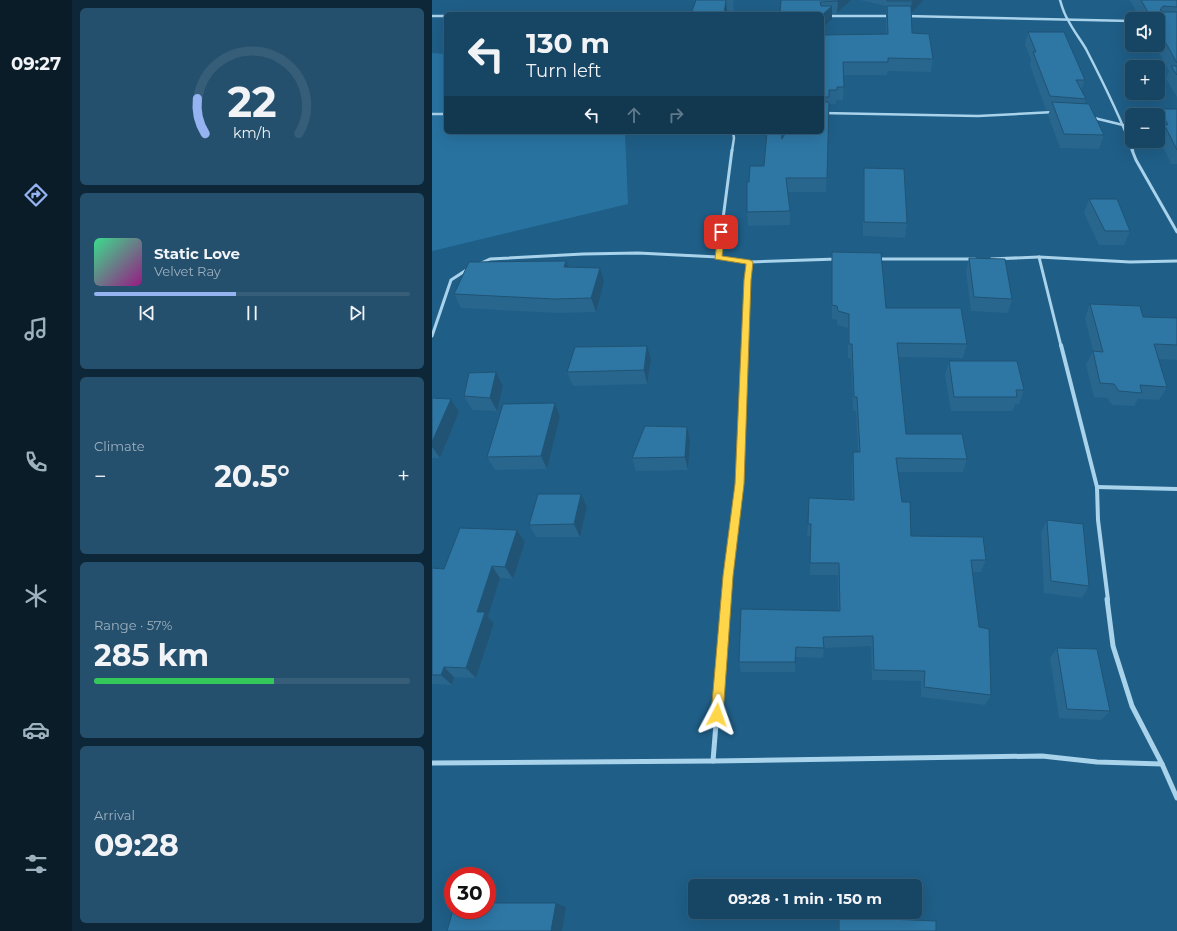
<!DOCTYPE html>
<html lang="en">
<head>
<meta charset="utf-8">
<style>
	:root { --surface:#174665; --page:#24506e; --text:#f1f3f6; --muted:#9eb1bf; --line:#365e79; --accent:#95b2f1 }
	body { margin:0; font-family:Montserrat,sans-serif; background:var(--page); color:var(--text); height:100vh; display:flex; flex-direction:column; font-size:15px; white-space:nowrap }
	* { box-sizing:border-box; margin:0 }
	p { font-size:13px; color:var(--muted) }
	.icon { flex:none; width:22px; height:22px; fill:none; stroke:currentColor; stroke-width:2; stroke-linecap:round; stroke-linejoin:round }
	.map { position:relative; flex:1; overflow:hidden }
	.details { display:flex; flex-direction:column; gap:8px; padding:8px; background:#0d2638; width:360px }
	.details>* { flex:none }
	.banner { position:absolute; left:12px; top:12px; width:380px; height:122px; border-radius:6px; box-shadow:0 4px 16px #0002,0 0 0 1px var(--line); background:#174665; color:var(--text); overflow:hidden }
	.controls { position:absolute; left:693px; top:12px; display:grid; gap:8px }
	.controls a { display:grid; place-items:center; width:40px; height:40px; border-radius:6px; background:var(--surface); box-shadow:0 4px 16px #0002,0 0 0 1px var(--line); font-size:20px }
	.speed { position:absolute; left:12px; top:867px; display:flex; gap:8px; font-size:20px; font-weight:700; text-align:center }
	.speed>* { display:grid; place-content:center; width:52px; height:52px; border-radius:50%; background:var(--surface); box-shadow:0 4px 16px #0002,0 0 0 1px var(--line); line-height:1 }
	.speed .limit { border:6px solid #d22; background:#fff; color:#111 }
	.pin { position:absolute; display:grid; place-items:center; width:34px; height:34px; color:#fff; margin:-17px; border-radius:8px; box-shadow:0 2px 6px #0006 }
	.me { position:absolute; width:44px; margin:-22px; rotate:4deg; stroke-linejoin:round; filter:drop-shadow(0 0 3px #0008) }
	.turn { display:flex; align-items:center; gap:14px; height:84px; padding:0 16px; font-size:18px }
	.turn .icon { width:52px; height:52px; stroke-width:2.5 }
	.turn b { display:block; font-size:28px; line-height:34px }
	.lanes { display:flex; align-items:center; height:38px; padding:0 16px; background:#0003; justify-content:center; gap:20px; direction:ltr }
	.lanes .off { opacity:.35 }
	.big { font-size:30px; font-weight:700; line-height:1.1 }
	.details .card { flex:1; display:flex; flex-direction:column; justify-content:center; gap:6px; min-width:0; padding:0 14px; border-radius:6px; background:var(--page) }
	.details .dial { align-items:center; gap:0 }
	.dial svg { height:104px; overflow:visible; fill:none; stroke:var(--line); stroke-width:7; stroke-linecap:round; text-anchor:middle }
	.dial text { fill:var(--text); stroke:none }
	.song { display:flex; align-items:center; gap:12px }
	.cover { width:48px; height:48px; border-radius:6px; background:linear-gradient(135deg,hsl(150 70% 55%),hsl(310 70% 35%)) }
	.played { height:4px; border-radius:2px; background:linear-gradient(90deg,var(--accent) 45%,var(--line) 45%) }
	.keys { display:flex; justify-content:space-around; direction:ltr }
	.heat { display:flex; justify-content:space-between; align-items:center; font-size:22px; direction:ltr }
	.charge { height:6px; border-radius:3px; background:linear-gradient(90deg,#34c759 57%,var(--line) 0) }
	.trip { position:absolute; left:256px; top:879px; width:234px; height:40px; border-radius:6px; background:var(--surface); box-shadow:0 4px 16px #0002,0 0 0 1px var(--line); font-weight:700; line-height:40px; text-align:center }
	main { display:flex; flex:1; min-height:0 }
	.menu { display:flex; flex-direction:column; width:72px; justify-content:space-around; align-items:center; background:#091c28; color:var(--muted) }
	.menu .icon { width:28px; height:28px }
	.menu .on { color:var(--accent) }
	.menu b { font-size:18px; color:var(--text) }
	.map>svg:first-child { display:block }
	.green { fill:#2872a0 }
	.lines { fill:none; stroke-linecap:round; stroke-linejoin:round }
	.minor-far3 { stroke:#a9d2eb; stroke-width:2.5 }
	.minor-far2 { stroke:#a9d2eb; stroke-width:3 }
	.minor-far1 { stroke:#a9d2eb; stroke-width:4 }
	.minor { stroke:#a9d2eb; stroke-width:5 }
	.wall { fill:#28668e }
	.shaded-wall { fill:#205374 }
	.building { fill:#2e77a5; stroke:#205374 }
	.route { fill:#ffd54a; stroke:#a68a30 }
</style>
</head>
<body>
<main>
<nav class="menu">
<b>09:27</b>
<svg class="icon on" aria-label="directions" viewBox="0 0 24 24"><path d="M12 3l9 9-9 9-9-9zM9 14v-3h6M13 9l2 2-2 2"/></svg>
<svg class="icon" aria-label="music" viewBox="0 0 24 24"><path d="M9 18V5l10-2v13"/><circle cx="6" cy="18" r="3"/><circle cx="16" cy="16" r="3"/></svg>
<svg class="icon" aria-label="phone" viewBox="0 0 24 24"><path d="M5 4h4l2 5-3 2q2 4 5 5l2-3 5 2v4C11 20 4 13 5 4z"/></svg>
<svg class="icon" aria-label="climate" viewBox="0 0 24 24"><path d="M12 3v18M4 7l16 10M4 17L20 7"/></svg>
<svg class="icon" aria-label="car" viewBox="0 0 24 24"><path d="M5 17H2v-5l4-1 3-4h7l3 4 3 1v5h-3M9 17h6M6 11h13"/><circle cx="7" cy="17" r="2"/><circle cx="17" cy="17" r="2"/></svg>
<svg class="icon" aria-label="filters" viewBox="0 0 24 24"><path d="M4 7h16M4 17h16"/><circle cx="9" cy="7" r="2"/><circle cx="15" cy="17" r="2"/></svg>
</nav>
<section class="details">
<div class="card dial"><svg viewBox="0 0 100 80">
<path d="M14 69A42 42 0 1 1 86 69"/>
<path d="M14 69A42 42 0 0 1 8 42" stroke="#95b2f1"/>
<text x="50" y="56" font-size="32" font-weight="700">22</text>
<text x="50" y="72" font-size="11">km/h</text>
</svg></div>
<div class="card">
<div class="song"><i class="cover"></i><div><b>Static Love</b><p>Velvet Ray</p></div></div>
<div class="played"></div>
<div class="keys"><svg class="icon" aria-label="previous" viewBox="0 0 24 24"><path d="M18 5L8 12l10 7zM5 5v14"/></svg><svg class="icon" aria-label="pause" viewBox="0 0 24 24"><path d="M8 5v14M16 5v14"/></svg><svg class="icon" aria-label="next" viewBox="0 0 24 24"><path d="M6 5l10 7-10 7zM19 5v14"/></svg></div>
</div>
<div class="card"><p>Climate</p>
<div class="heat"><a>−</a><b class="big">20.5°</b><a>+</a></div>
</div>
<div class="card"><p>Range · 57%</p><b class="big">285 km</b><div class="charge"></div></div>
<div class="card"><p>Arrival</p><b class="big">09:28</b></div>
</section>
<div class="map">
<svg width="745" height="931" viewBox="0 0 745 931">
	<rect width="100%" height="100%" fill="#1f5e87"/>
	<polygon class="green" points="0,53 14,54 14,132 193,132 196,204 0,251"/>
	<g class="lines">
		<g class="minor-far3">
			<path d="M 628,0 C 630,7 632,14 636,20 C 641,30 648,39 654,49 C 671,82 688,116 701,151"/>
			<polyline points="0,16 14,16"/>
			<polyline points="390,16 458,16"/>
			<polyline points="474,16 700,21"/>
			<polyline points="390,113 546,116 622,112"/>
			<polyline points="0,114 14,114"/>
			<polyline points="658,117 691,125"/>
			<polyline points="300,151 302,138 301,132"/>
		</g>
		<g class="minor-far2">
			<polyline points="700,150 704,160 745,232"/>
			<polyline points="286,257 300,150"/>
			<polyline points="445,259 543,259"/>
			<polyline points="559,259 607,257"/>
			<polyline points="47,264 58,259 151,254 206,253 286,257 318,262 405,259"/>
			<polyline points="0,336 19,280 36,269"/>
			<polyline points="313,346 315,280 318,262"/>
			<polyline points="629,346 607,257 698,262 745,261"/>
		</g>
		<g class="minor-far1">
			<polyline points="629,345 665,487 666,520 676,600"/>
			<polyline points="665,487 745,489"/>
			<polyline points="294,600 308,484 313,345"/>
		</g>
		<g class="minor">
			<polyline points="675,599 681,646 700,706 730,764 745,798"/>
			<polyline points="281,761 294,599"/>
			<polyline points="0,763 281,761 610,756 665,762 730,764"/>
		</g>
	</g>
	<g class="wall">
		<polygon points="264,0 301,0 302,11 295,11 295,14 259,14"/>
		<polygon points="349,0 419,0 405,13 400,14 400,19"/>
		<polygon points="428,0 492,0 479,13 480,33 501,59 499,72 455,71 455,75 411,75 412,87 411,100 404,100 404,104 397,104 394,192 356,192 358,211 358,225 316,226 315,212 317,182 332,166 350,139 390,132 390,35 454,34 454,6"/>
		<polygon points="698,0 745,0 745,97 734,79 737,71 723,45 726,45 726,19 708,19"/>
		<polygon points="596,32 653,80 649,90 654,99 652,104 672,135 667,149 628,148 616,115 618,110 614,110 598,65 599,60 593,45"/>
		<polygon points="728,109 745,109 745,164 739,164 727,138 728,134 726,130 726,115"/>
		<polygon points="432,168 475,223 473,238 431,236 431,182"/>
		<polygon points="657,199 698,231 692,245 667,245 652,213"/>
		<polygon points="400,252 454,308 535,344 531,358 467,357 474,434 535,459 531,472 466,472 470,502 479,536 554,560 549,572 541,572 547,627 559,695 553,705 489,697 489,681 440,680 439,646 392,648 391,658 364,657 363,672 309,672 307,662 406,611 406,575 378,575 379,536 375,536 376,524 420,500 420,465 421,452 426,452 424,411 421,411 419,358 416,358 416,328 405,325 405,320 400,319"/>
		<polygon points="537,258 580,299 576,313 539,311 534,272"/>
		<polygon points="136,267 172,282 164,312 127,313 29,308 22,294"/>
		<polygon points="658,304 711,317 745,318 745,360 726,359 735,387 727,400 706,399 702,406 680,405 675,398 662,397 654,365 661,351 653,318"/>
		<polygon points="219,360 215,384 141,386 135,372"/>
		<polygon points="517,361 592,390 587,404 583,404 581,411 519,411 513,375"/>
		<polygon points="64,372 71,386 65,411 40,410 32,396"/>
		<polygon points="0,398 19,399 27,412 8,458 0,458"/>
		<polygon points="123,403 128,417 115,469 63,470 55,457"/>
		<polygon points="255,427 258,440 256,470 204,471 200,458"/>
		<polygon points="149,494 155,507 148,537 104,537 97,525"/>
		<polygon points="615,520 657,586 650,598 612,593 609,532"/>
		<polygon points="85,530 93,542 81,579 68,578 56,617 62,623 44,678 22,677 20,685 0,684 0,568 12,569"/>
		<polygon points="625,648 678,711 669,720 627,718 618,658"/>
		<polygon points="407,917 504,931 406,931 406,921"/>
	</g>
	<g class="shaded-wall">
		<polygon points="294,0 295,11 295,14 292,14"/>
		<polygon points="406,0 419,0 405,13 406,1"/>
		<polygon points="481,0 492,0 478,14 480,1"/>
		<polygon points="400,6 400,19 390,28 390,15"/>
		<polygon points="134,261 139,275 132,267"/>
		<polygon points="168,268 172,282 164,312 159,298"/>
		<polygon points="215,346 219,360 215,384 212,370"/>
		<polygon points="64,372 71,386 65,411 58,398"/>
		<polygon points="19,399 27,412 8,458 0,447 0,442"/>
		<polygon points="123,403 128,417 115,469 109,456"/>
		<polygon points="255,427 258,440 256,470 253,457"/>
		<polygon points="149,494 155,507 148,537 142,524"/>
		<polygon points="85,530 93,542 81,579 73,567"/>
		<polygon points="60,566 68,578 56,617 62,623 44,678 34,668 45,612"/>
		<polygon points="364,647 364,657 363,672 363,662"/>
		<polygon points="12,667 22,677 20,685 9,675"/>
		<polygon points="124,903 134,907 130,931 119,931"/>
	</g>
	<g class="building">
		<polygon points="264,0 294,0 292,14 259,14"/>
		<polygon points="349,0 406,0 406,1 388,2 389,6 400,6 390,15 390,14 348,14"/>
		<polygon points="455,0 481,0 480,1 455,1"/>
		<polygon points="709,0 745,0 745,7 731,6 728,10 731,12 745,12 745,63 726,29 726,19 720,19"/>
		<polygon points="455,6 479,6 480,33 497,34 501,59 456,58 456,62 411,62 412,87 405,87 405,90 397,90 397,97 390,97 390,35 456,34"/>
		<polygon points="596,32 632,32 653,80 644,80 654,99 618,96 601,52 604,52"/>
		<polygon points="739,66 745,66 745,75"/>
		<polygon points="390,102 397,102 395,178 354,178 358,211 315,212 315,182 317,182 318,166 332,166 335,132 349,132 350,139 354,132 390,132"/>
		<polygon points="620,102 657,104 672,135 632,134"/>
		<polygon points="728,109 745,109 745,150 732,124 736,125"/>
		<polygon points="432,168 472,169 475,223 432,222"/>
		<polygon points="657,199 685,199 698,231 673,231"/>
		<polygon points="400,252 449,253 454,308 529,308 535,344 465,343 474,434 530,434 535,459 464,458 470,502 478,502 479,536 551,537 554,560 539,560 547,627 557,629 559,695 492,687 493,671 442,670 441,636 391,637 392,648 364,647 363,662 307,662 309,609 408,611 407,563 378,563 379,524 376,524 377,498 422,500 421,452 428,452 425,397 422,397 420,344 417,344 417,314 406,311 405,306 400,305"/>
		<polygon points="537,258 573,259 580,299 542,297"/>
		<polygon points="134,261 132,267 168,268 159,298 122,299 22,294 37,262"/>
		<polygon points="658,304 708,306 711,317 745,318 745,345 722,344 735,387 708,385 710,393 687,391 682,384 668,383 661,351 671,352"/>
		<polygon points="215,346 212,370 135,372 143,347"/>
		<polygon points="517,361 585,361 592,390 584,390 585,397 522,397"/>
		<polygon points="64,372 58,398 32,396 37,373"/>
		<polygon points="0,398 19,399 0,442"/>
		<polygon points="123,403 109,456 55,457 71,404"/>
		<polygon points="213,426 255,427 253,457 200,458"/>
		<polygon points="106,494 149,494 142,524 97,525"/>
		<polygon points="615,520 651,524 657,586 619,581"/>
		<polygon points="28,528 85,530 73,567 60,566 45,612 53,612 34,668 12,667 9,675 0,675 0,568 12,569"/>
		<polygon points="625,648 665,649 678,711 635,709"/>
		<polygon points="55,903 124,903 119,931 15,931 21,910 55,910"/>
		<polygon points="407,917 504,921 504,931 407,931"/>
	</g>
	<polygon class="route" points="289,230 293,232 290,256 318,260 321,262 319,280 312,484 301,576 291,715 289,719 285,721 281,719 279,715 291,576 303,484 312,280 314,264 283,259 286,232"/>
</svg>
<div class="controls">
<a><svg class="icon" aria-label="sound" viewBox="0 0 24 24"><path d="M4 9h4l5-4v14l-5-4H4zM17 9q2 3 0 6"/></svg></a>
<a>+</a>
<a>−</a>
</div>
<div class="speed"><div class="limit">30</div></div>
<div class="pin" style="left:289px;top:232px;background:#d93025"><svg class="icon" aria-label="arrive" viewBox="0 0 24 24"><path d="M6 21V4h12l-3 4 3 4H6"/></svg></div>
<svg class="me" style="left:285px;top:715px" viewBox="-20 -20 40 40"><path d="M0-17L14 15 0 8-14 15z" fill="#ffd54a" stroke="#fff" stroke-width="4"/></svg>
<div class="trip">09:28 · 1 min · 150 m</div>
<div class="banner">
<div class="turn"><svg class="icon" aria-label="left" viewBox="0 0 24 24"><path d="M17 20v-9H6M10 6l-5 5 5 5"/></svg><div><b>130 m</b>Turn left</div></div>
<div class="lanes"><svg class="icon" aria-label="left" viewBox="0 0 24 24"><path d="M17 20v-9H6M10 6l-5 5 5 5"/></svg><svg class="icon off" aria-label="ahead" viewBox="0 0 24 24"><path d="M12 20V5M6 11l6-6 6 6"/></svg><svg class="icon off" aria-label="right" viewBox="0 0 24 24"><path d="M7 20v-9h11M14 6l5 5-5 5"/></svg></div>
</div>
</div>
</main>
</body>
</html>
